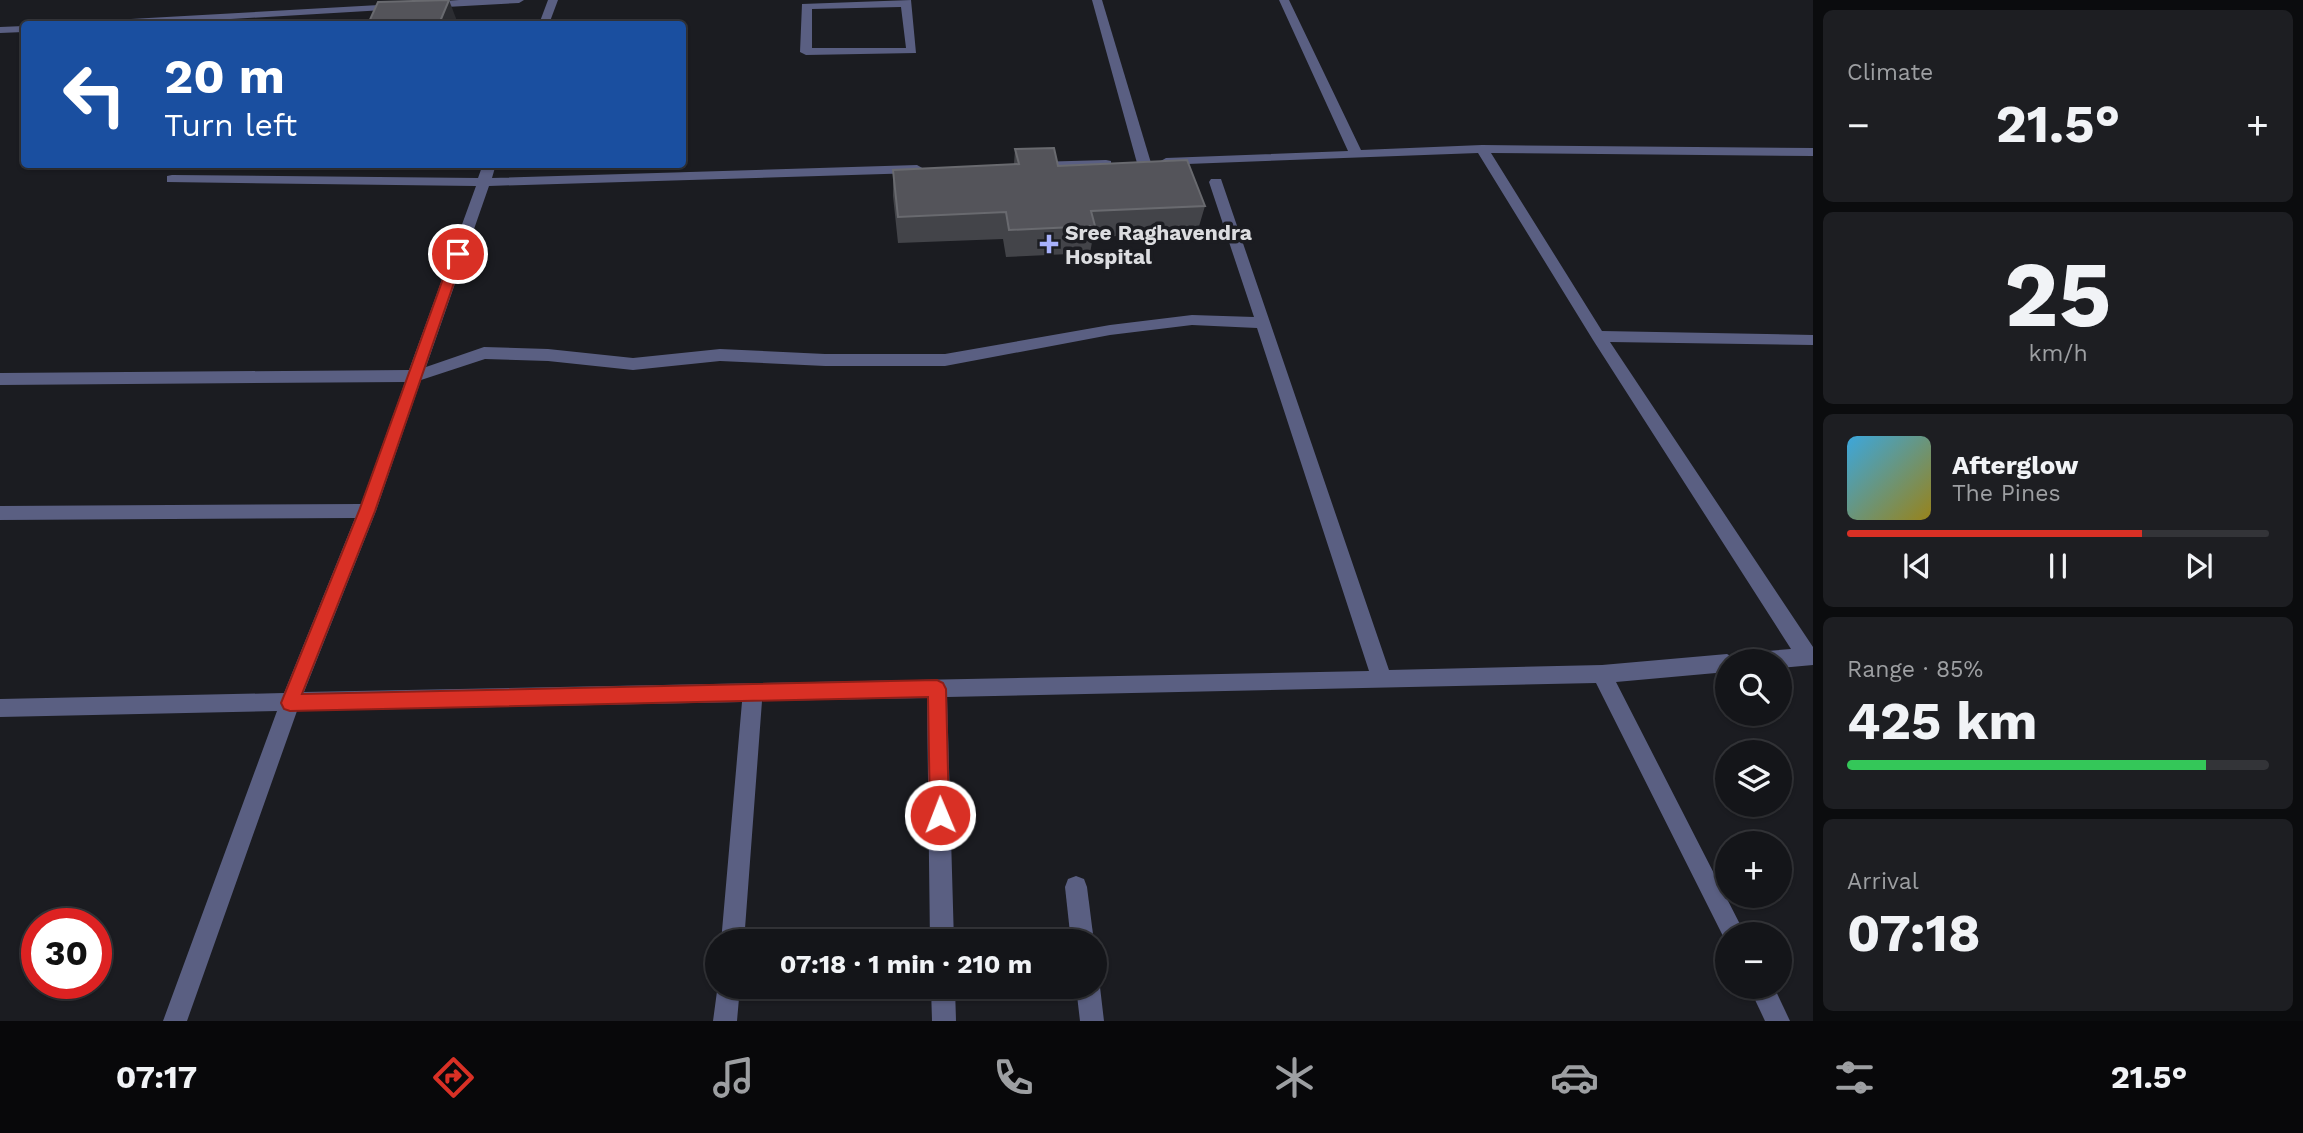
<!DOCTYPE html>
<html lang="en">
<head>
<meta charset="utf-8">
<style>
	:root { --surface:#141519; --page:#1d1e22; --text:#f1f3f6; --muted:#9d9fa2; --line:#333438; --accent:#d93025 }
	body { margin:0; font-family:"Work Sans",sans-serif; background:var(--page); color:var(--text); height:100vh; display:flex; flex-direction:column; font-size:26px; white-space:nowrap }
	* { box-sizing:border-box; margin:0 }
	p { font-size:23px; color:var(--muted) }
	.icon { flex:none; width:38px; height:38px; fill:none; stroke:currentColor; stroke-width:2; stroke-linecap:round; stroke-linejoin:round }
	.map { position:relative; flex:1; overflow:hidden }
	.sheet { display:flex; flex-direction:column; gap:10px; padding:10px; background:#0b0c0e; width:490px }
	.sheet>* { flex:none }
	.hud { position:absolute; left:21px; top:21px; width:665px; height:147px; border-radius:7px; box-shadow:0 2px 5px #0004,0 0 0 2px var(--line); background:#1a4fa0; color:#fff; overflow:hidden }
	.controls { position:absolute; left:1715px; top:649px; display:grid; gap:14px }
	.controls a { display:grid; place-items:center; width:77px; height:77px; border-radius:50%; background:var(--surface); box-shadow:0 2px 5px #0004,0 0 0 2px var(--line); font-size:35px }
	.speed { position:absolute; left:21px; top:908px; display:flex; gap:14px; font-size:35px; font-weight:700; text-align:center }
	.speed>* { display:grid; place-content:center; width:91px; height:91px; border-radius:50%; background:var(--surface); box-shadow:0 2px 5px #0004,0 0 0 2px var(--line); line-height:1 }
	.speed .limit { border:10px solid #d22; background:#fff; color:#111 }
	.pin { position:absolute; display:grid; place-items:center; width:60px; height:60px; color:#fff; margin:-30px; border:4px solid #fff; border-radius:50%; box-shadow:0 2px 7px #0007 }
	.me { position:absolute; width:77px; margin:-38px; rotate:359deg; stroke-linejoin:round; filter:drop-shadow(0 0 5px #0008) }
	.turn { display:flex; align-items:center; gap:24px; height:147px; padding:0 28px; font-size:32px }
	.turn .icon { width:91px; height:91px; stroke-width:2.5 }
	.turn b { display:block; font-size:49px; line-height:60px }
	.big { font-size:52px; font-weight:700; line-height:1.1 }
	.sheet .widget { flex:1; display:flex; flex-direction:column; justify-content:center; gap:10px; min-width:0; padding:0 24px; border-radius:10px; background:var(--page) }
	.sheet .dial { align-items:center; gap:0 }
	.dial b { font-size:91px; line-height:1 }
	.song { display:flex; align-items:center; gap:21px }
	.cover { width:84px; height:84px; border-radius:10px; background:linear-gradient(135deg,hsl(200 70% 55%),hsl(50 70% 35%)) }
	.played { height:7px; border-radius:4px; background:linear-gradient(90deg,var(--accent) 70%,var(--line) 70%) }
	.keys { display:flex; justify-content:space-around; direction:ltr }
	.heat { display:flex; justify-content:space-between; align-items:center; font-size:38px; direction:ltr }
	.charge { height:10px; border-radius:5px; background:linear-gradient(90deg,#34c759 85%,var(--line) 0) }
	.trip { position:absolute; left:705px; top:929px; width:402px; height:70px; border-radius:35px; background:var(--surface); box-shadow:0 2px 5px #0004,0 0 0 2px var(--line); font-weight:700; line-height:70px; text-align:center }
	.tab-bar { display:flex; height:112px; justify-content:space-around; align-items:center; background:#08080a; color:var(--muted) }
	.tab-bar .icon { width:49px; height:49px }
	.tab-bar .current { color:var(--accent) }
	.tab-bar b { font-size:32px; color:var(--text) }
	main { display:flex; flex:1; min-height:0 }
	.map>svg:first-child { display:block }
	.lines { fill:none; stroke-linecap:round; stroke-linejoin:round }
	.minor { fill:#5a5f82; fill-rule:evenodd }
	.wall { fill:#434449 }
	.shaded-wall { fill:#2c2d32 }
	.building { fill:#54545a; stroke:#696a6f; stroke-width:2 }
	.route { fill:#d93025; stroke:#8d1f18; stroke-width:2 }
	.poi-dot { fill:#a7b1fc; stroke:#1b1c21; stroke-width:2.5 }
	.labels { text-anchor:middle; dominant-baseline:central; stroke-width:7; stroke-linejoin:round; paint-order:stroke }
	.poi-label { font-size:21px; font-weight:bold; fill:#dcdde0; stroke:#1b1c21; text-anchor:start }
</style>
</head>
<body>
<main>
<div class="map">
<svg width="1813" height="1021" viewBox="0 0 1813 1021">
	<rect width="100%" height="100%" fill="#1b1c21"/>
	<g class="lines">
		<g class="minor">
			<polygon points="459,0 524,0 519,3 428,8 423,5 428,2"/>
			<polygon points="548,0 558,0 549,24 539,24"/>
			<path d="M 911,0 L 916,53 L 806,55 L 800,52 L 802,4 ZM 901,7 L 906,48 L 812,48 L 812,9 Z"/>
			<polygon points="1092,0 1102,0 1151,163 1149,166 1139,166 1137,163"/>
			<path d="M 1279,0 L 1289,0 L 1361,150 L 1482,145 L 1813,148 L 1813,156 L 1491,153 L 1602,331 L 1813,335 L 1813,345 L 1610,342 L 1813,647 L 1813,665 L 1780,668 L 1780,662 L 1727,662 L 1727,672 L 1616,682 L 1745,934 L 1727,934 L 1726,942 L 1596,683 L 947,697 L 954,942 L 930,942 L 927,698 L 762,701 L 744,942 L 721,942 L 742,702 L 297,711 L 187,1021 L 163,1021 L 277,711 L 0,717 L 0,699 L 284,693 L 355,518 L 0,520 L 0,506 L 361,504 L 405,382 L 0,385 L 0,373 L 409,370 L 476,186 L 167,182 L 167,176 L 172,175 L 478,178 L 483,164 L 496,164 L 492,178 L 917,165 L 924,169 L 917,173 L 489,186 L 426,367 L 484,347 L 548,349 L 633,358 L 720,349 L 825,354 L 945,354 L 1110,325 L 1192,315 L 1254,317 L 1209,182 L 1211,179 L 1221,179 L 1389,670 L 1602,665 L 1727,654 L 1734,658 L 1742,653 L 1791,649 L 1593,340 L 1478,153 L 1161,165 L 1159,162 L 1166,158 L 1348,151 ZM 1192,325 L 1257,328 L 1369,671 L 304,692 L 376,511 L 421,380 L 485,359 L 548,361 L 633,370 L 720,361 L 825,366 L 945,366 L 1110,335 Z"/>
			<polygon points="397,4 403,7 401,9 146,24 89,24 95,21"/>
			<polygon points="24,26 24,32 0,33 0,27"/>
			<polygon points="1106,160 1111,161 1111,167 1036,170 1029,166 1036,162"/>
			<polygon points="1076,876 1084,879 1087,887 1094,942 1071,942 1065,887 1068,879"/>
			<polygon points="1096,978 1100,987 1104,1021 1080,1021 1076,987 1096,987"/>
			<polygon points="718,984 718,987 740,987 737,1021 713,1021"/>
			<polygon points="931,987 955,987 956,1021 932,1021"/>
			<polygon points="1749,987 1774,987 1790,1021 1765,1021"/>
		</g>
	</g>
	<polygon class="wall" points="1015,149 1058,166 1205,206 1197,233 1093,237 1090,253 1006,257 1003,239 898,243 893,196 893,170 1014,164"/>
	<polygon class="shaded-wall" points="449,0 457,21 456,24 439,24"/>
	<g class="building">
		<polygon points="449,0 439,24 368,24 378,2"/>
		<polygon points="1054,148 1058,166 1187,160 1205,206 1091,211 1095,226 1009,230 1006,212 898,217 893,170 1019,164 1015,149"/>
	</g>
	<polygon class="route" points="458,250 464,254 375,511 302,694 937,680 943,683 946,689 949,815 946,822 940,825 933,822 930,815 928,697 290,711 284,709 281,703 359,511 452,254"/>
	<path class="poi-dot" d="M1045.5 233.5h7v7h7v7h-7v7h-7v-7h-7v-7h7z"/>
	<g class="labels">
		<g class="poi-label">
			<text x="1065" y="232">Sree Raghavendra<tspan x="1065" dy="24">Hospital</tspan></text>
		</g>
	</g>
</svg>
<div class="controls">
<a><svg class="icon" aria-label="search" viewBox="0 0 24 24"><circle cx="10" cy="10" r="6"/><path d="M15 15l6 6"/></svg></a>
<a><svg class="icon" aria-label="layers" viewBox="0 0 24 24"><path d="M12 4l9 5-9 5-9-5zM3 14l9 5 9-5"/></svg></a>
<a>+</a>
<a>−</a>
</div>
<div class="speed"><div class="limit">30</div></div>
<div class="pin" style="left:458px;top:254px;background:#d93025"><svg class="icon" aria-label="arrive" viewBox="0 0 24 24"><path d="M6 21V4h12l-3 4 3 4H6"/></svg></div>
<svg class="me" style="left:940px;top:815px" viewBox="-20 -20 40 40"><circle r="17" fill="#d93025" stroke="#fff" stroke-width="3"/><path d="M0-11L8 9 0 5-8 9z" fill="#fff"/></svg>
<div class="trip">07:18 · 1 min · 210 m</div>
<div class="hud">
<div class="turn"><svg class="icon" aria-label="left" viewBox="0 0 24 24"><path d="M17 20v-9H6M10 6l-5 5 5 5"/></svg><div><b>20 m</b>Turn left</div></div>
</div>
</div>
<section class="sheet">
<div class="widget"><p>Climate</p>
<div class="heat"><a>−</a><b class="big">21.5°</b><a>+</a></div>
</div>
<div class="widget dial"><b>25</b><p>km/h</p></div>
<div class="widget">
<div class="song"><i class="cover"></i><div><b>Afterglow</b><p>The Pines</p></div></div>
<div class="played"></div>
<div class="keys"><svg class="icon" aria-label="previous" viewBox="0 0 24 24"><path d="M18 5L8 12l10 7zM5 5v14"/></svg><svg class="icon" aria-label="pause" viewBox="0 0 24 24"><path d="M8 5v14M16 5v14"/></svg><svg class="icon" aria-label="next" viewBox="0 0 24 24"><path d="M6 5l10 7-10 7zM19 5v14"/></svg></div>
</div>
<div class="widget"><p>Range · 85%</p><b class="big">425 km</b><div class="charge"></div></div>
<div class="widget"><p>Arrival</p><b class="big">07:18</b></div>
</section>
</main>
<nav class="tab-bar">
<b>07:17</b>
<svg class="icon current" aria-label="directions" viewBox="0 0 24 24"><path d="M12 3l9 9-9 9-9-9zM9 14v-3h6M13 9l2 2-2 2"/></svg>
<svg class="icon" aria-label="music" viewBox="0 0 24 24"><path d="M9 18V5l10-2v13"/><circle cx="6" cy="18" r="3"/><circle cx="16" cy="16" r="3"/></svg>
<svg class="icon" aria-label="phone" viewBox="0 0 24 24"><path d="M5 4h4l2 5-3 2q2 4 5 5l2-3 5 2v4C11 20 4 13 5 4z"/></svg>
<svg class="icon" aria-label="climate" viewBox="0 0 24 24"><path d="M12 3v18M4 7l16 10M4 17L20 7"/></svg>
<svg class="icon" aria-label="car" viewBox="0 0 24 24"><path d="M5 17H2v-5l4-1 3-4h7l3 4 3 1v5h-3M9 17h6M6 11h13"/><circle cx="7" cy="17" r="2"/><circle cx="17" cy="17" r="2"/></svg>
<svg class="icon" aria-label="filters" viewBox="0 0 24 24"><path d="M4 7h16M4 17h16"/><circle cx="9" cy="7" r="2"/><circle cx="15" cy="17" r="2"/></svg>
<b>21.5°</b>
</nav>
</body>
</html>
